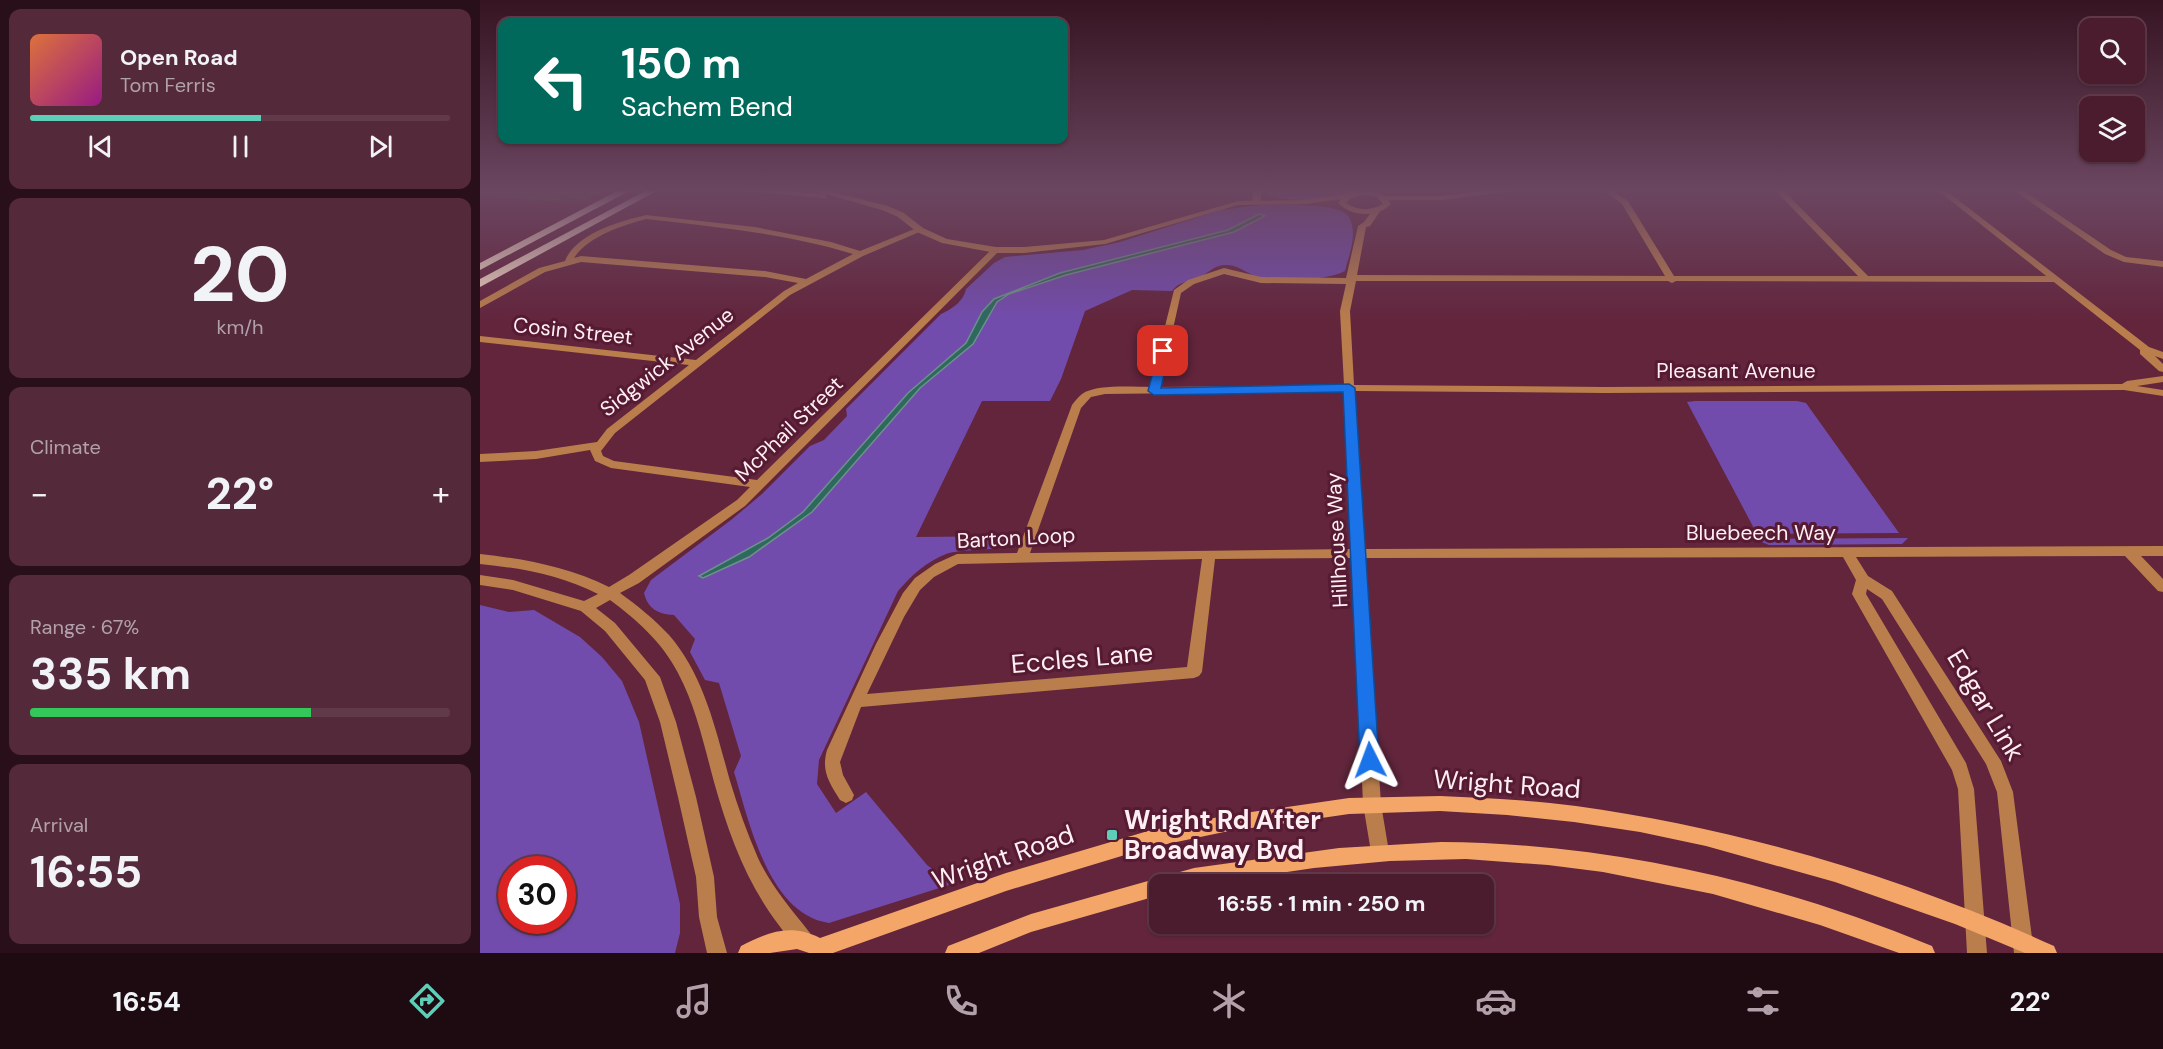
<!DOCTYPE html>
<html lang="en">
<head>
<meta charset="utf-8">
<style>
	:root { --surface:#4a1c2d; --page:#542939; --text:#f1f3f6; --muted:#b2a1aa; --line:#613a49; --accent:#5dceb8 }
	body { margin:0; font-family:"DM Sans",sans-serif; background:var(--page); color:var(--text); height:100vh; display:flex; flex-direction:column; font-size:22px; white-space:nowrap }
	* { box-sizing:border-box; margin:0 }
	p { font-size:20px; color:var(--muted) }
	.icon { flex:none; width:33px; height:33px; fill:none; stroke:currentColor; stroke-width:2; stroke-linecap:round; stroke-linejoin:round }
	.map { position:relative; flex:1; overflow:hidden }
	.side { display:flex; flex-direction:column; gap:9px; padding:9px; background:#290f19; width:480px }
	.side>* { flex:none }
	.top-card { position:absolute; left:18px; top:18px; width:570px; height:126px; border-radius:12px; box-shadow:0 2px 4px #0004,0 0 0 2px var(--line); background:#00695c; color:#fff; overflow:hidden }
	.controls { position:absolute; left:1599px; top:18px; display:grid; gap:12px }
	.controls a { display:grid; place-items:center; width:66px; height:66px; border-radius:12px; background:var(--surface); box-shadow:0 2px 4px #0004,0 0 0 2px var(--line); font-size:30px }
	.speed { position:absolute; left:18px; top:856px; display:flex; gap:12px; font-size:30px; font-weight:700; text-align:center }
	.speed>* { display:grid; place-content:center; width:78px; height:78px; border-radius:50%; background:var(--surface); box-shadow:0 2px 4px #0004,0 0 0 2px var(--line); line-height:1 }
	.speed .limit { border:9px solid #d22; background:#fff; color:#111 }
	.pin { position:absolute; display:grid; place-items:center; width:51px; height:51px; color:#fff; margin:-26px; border-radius:12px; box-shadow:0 3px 9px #0006 }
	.me { position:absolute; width:66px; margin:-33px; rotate:357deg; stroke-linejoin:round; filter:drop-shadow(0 0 4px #0008) }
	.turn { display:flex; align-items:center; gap:21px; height:126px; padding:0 24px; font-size:27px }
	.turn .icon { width:78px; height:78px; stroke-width:2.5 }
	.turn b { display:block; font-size:42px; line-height:51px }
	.big { font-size:45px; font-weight:700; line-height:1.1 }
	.side .widget { flex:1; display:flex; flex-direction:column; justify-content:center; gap:9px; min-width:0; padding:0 21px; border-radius:12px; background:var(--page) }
	.side .dial { align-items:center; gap:0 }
	.dial b { font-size:78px; line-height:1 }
	.song { display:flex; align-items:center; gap:18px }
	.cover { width:72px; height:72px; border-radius:9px; background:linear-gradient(135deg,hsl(20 70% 55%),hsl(310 70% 35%)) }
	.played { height:6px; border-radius:3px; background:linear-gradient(90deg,var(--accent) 55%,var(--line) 55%) }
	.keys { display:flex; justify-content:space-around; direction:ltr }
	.heat { display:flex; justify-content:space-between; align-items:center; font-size:33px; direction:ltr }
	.charge { height:9px; border-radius:4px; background:linear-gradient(90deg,#34c759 67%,var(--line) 0) }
	.trip { position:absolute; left:669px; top:874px; width:345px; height:60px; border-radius:12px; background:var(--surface); box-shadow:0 2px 4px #0004,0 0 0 2px var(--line); font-weight:700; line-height:60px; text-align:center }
	.menu { display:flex; height:96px; justify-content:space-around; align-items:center; background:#1e0b12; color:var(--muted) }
	.menu .icon { width:42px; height:42px }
	.menu .selected { color:var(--accent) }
	.menu b { font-size:27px; color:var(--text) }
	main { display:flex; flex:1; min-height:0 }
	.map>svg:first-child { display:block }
	.green { fill:#724cad; fill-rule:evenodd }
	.water { fill:#2e695e; stroke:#6d918b; stroke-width:1.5 }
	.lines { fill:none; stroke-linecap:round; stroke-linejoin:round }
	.minor { fill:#ba7e4c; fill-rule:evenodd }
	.tertiary { fill:#ba7e4c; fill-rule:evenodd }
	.secondary { fill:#f4a668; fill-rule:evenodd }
	.primary { fill:#f0d7c4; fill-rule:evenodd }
	.wall { fill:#4e5921 }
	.shaded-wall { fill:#40491b }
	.route { fill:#1a73e8; stroke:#114b97; stroke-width:1.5 }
	.poi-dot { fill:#5dceb8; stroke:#561a32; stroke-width:2 }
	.labels { text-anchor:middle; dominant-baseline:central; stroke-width:6; stroke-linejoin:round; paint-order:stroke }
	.street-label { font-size:21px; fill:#ffeff3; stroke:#561a32 }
	.near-street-label { font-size:26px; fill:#ffeff3; stroke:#561a32 }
	.near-poi-label { font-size:26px; font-weight:bold; fill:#ffeff3; stroke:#561a32; text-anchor:start }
</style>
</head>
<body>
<main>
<section class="side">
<div class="widget">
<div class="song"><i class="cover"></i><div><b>Open Road</b><p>Tom Ferris</p></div></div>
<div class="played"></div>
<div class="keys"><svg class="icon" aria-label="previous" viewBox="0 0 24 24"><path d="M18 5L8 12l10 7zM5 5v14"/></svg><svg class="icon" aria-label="pause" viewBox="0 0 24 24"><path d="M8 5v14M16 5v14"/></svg><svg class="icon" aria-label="next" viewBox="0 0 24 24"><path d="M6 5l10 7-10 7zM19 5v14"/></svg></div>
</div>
<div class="widget dial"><b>20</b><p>km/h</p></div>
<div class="widget"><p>Climate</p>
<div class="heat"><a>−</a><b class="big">22°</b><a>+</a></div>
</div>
<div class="widget"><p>Range · 67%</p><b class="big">335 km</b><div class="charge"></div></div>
<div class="widget"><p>Arrival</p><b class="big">16:55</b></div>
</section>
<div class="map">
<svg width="1683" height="953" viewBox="0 0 1683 953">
	<rect width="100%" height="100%" fill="#62253c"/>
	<g class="green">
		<path d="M 785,189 L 871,189 C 857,203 802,203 785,193 Z"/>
		<path d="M 780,205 C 796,205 860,202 868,216 C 879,232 869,254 865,271 C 846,281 799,282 778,277 C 765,273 758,264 744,265 C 732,266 729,273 720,277 C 710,282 699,281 692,291 L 652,290 L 605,311 L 581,379 L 570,401 L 502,401 L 436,537 L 538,536 C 524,555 487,547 466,554 C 446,562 432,575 418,591 L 339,760 L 337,784 L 356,813 L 386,792 L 447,865 L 472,884 L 349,923 C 288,914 269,821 254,772 L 261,756 L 239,683 L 225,680 L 210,652 L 215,639 L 194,615 C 178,614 168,609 164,593 L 171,580 L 251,520 L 282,494 L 330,446 L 344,440 L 367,416 L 366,409 L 461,314 C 472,309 484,301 486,289 L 514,263 L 525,257 L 603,250 L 640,242 L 741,210 Z"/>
		<polygon points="1215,401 1317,401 1326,403 1419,533 1277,534 1207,402"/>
		<polygon points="1428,538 1422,544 1289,545 1274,539"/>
		<path d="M 0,605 L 29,612 L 54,610 L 100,637 L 122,657 L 142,681 L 159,722 L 200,904 L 200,933 L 195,953 L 0,953 ZM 32,870 L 82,870 L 82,921 L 32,921 Z"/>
	</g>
	<polygon class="water" points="779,214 785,216 754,232 586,275 529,294 517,302 493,344 440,388 332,512 269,557 223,578 219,576 288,538 323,512 428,393 486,343 502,312 514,299 580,273 748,230"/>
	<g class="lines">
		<g class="minor">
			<polygon points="774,189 782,189 780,202 776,204 772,202"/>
			<polygon points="871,189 879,189 875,196 872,196 868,194"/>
			<path d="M 1121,189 L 1130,189 L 1148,201 L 1194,276 L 1378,276 L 1294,189 L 1302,189 L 1388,276 L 1576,276 L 1580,279 L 1576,282 L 1196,281 L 1192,283 L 1188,281 L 876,281 L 870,311 L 874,385 L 1125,387 L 1642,384 L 1647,381 L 1683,376 L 1683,382 L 1657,386 L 1683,390 L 1683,396 L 1644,390 L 1125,393 L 875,391 L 885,549 L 1683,546 L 1683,556 L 1661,556 L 1683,579 L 1683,592 L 1678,591 L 1645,556 L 1376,557 L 1388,576 L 1412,591 L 1521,761 L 1533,792 L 1554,953 L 1534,953 L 1517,792 L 1506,764 L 1402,599 L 1387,589 L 1386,594 L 1486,763 L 1494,789 L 1507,953 L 1487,953 L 1478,789 L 1472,770 L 1372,594 L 1376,580 L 1363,557 L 885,558 L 901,804 L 909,852 L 906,858 L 900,861 L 894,858 L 891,852 L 883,804 L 872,558 L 735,559 L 722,672 L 719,676 L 714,678 L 381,707 L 360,762 L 363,775 L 374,795 L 372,800 L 366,803 L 360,800 C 349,782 341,771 347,750 L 396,644 L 423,593 L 435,578 L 455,564 L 477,554 L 537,553 L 592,405 C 595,401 598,397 602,394 C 616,384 653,387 670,387 L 694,290 L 708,280 L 744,268 L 781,277 L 866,278 L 878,226 L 884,222 L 894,208 L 897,208 L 901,210 L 890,226 L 886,227 L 877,275 L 1185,276 L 1142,204 ZM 744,274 L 781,283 L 866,284 L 860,311 L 864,385 L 680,387 L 701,293 L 714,284 ZM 864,391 L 871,549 L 550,553 L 601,408 L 611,397 L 625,394 ZM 722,559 L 707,667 L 387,694 L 424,617 L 440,590 L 454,577 L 478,564 Z"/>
			<polygon points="1532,189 1541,189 1631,250 1646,257 1683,261 1683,267 1644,262 1625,254"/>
			<path d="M 166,215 L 275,227 L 351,242 L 380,251 L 437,228 L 444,230 L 383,256 L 310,295 L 135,433 L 121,451 L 123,456 L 134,461 L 277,480 L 513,248 L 520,250 L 265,506 L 159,583 L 140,593 C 158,606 174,619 189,635 C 224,675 236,731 250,781 C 258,807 267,833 278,858 C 291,886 311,909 330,933 L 333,940 L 330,947 L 323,950 C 312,945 305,933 298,924 C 266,882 248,832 234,782 C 224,745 216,707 198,673 C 182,642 157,620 130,600 L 116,608 L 135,623 L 180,677 L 196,722 L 216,797 L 234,877 L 237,917 L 247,953 L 227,953 L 219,917 L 216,877 L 198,797 L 180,722 L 165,680 L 125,631 L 101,611 L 33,590 L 0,585 L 0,575 L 33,580 L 104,601 L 118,594 C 80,575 41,568 0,564 L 0,554 C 45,559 88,567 129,587 L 149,575 L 257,500 L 270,487 L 131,468 L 115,461 L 110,450 L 56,459 L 0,462 L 0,454 L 56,451 L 117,442 L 127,429 L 209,365 L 0,342 L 0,336 L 216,360 L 304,291 L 318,283 L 285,277 L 101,262 L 65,272 L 0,308 L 0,301 L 59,268 L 85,261 C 95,234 140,221 166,215 ZM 166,219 C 236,227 305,233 373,254 L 326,279 L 285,271 L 101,256 L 94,258 C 107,237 143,225 166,219 Z"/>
		</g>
		<g class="tertiary">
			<path d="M 262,189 L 287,189 L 343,194 L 330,189 L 341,189 L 408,206 L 424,213 L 443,228 L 467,239 L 516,247 L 544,247 L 624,240 L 758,201 L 826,200 L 884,191 L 902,193 L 904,196 L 961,196 L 1017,189 L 1036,189 L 1032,191 L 961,200 L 908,200 L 911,204 C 897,218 872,217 858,203 L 861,199 L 826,204 L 758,205 L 625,244 L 544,253 L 516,253 L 462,243 L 437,232 L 418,217 L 402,210 L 346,194 L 346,198 L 343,198 L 266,191 ZM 884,195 L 897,197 L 903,204 C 890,211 878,211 866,203 L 871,198 Z"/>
			<polygon points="1456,189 1464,189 1669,347 1683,352 1683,359 1675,356 1683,364 1683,372 1679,371 1660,354 1660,350"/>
		</g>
		<g class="secondary">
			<path d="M 960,796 C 1005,798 1051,800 1096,806 C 1260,829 1423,877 1574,946 L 1577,953 L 1545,953 L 1475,924 L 1355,882 L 1226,846 L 1160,832 L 1094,822 L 1027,815 L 960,811 L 869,814 L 744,832 L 668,848 L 526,891 L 353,953 L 329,953 L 317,949 L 290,953 L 258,953 L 261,946 C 288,932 311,923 340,938 L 526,873 L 668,831 L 744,816 L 869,798 Z"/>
			<path d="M 961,842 C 1128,843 1298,882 1452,946 L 1455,953 L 1419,953 L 1340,925 L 1233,894 L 1123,872 L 1068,865 L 986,859 L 910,861 L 834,868 L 720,885 L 680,885 L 680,895 L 551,932 L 499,953 L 465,953 L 468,946 L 551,914 L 714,868 L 859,848 Z"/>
		</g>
		<g class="primary">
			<polygon points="141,189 153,189 0,270 0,263"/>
			<polygon points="169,189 180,189 0,287 0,279"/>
		</g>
	</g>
	<polygon class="wall" points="0,189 127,189 106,200 89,198 82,202 0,196"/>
	<g class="shaded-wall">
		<polygon points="74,189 84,189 89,198 82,202"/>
		<polygon points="101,189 127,189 106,200"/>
	</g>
	<linearGradient id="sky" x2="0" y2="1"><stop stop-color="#361421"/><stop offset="0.59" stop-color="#6b4661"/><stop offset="1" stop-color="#6b4661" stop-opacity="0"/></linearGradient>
	<rect width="1683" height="322" fill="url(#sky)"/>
	<polygon class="route" points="679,349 689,351 681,388 869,384 875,388 899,760 896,766 890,768 883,766 880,760 863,392 674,395 668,391"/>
	<rect class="poi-dot" x="626" y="829" width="12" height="12" rx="3"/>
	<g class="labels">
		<g class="street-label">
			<text transform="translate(93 331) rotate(6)">Cosin Street</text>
			<text transform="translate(187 362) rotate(-38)">Sidgwick Avenue</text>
			<text x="1256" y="371">Pleasant Avenue</text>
			<text transform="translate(309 429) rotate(-44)">McPhail Street</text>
			<text x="1281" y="533">Bluebeech Way</text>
			<text transform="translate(536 538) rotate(-3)">Barton Loop</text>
			<text transform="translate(857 540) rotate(-93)">Hillhouse Way</text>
		</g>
		<g class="near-street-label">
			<text transform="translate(602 658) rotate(-5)">Eccles Lane</text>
			<text transform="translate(1506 705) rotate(59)">Edgar Link</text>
			<text transform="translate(1027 784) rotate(4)">Wright Road</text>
			<text transform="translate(523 857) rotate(-19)">Wright Road</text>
		</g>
		<g class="near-poi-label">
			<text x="644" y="820">Wright Rd After<tspan x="644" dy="30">Broadway Bvd</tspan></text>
		</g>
	</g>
</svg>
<div class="controls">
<a><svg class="icon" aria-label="search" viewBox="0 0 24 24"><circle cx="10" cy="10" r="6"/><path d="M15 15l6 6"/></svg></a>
<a><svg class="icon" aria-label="layers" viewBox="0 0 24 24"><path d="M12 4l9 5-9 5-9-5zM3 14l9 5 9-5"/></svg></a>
</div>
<div class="speed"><div class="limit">30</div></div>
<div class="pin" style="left:683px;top:351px;background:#d93025"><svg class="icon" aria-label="arrive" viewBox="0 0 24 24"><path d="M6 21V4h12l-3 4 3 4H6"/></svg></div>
<svg class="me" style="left:890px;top:760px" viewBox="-20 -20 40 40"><path d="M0-17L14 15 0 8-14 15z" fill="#1a73e8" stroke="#fff" stroke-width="4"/></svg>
<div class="trip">16:55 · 1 min · 250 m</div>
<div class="top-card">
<div class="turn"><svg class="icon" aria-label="left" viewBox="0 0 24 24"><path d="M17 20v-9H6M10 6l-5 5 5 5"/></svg><div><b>150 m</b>Sachem Bend</div></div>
</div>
</div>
</main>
<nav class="menu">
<b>16:54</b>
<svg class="icon selected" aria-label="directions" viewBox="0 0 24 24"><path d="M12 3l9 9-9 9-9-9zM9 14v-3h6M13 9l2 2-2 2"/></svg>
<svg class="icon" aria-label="music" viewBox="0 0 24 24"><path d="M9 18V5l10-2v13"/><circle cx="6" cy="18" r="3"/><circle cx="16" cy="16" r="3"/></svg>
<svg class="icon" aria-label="phone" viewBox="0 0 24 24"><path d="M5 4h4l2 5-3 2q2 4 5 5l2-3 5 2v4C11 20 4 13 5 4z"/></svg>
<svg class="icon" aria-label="climate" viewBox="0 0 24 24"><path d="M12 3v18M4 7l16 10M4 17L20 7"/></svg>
<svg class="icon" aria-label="car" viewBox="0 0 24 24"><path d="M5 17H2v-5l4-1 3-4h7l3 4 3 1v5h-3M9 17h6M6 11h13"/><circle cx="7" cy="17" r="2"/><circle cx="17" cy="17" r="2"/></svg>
<svg class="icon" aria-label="filters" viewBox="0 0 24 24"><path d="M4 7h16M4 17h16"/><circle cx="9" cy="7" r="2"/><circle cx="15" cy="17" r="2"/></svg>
<b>22°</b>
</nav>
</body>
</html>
